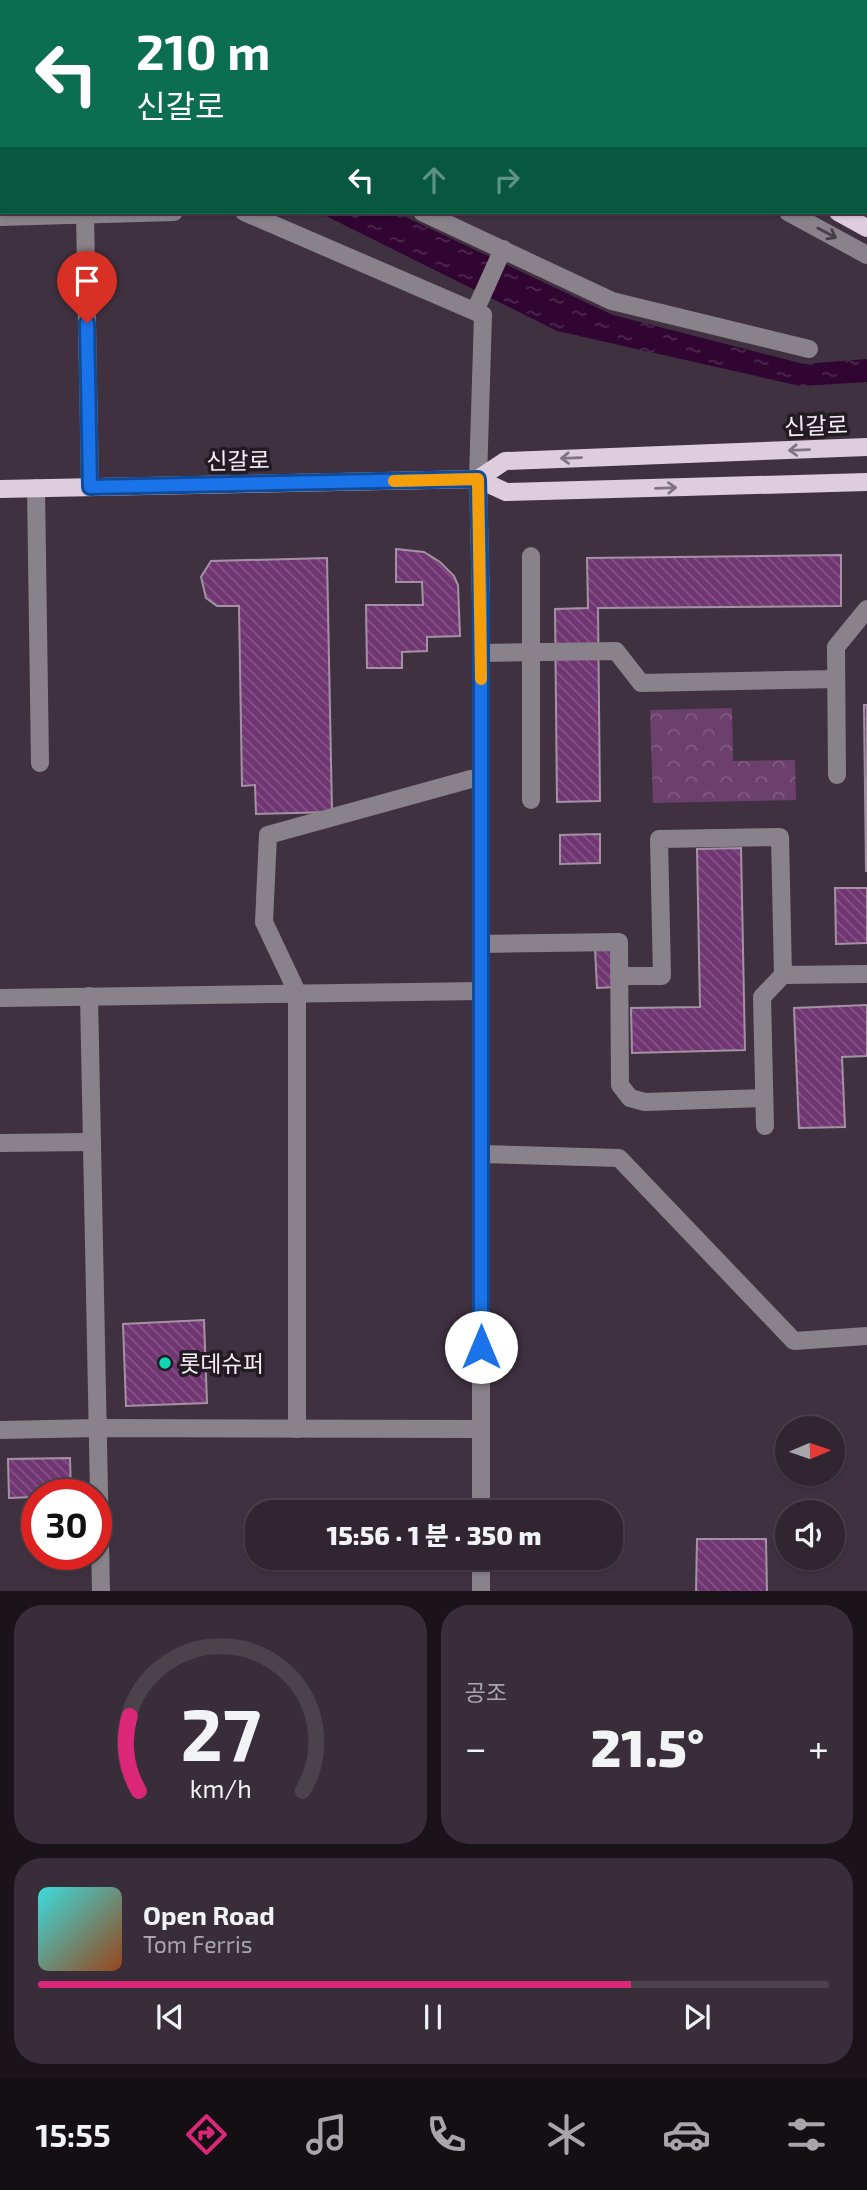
<!DOCTYPE html>
<html lang="ko">
<head>
<meta charset="utf-8">
<style>
	:root { --surface:#302530; --page:#382d38; --text:#f1f3f6; --muted:#a8a5ab; --line:#4b424c; --accent:#db2777 }
	body { margin:0; font-family:"Exo 2","Noto Sans KR",sans-serif; background:var(--page); color:var(--text); height:100vh; display:flex; flex-direction:column; font-size:26px; white-space:nowrap }
	* { box-sizing:border-box; margin:0 }
	p { font-size:23px; color:var(--muted) }
	.icon { flex:none; width:38px; height:38px; fill:none; stroke:currentColor; stroke-width:2; stroke-linecap:round; stroke-linejoin:round }
	.map { position:relative; height:1591px; overflow:hidden }
	.sheet { display:flex; flex-direction:column; gap:14px; padding:14px; background:#1a141a; flex:1 }
	.sheet>* { flex:none }
	.guide { position:absolute; left:0px; top:0px; width:868px; height:214px; box-shadow:0 2px 5px #0004,0 0 0 2px var(--line); background:#0b6e4f; color:#fff; overflow:hidden }
	.needle { width:46px; rotate:88deg }
	.buttons { position:absolute; left:775px; top:1416px; display:grid; gap:14px }
	.buttons a { display:grid; place-items:center; width:70px; height:70px; border-radius:50%; background:var(--surface); box-shadow:0 2px 5px #0004,0 0 0 2px var(--line); font-size:35px }
	.speed { position:absolute; left:21px; top:1479px; display:flex; gap:14px; font-size:35px; font-weight:700; text-align:center }
	.speed>* { display:grid; place-content:center; width:91px; height:91px; border-radius:50%; background:var(--surface); box-shadow:0 2px 5px #0004,0 0 0 2px var(--line); line-height:1 }
	.speed .limit { border:10px solid #d22; background:#fff; color:#111 }
	.pin { position:absolute; display:grid; place-items:center; width:60px; height:60px; color:#fff; margin:-72px -30px; border-radius:50% 50% 50% 0; rotate:-45deg; box-shadow:0 0 7px #0007 }
	.pin .icon { rotate:45deg }
	.me { position:absolute; width:77px; margin:-38px; rotate:0deg; stroke-linejoin:round; filter:drop-shadow(0 0 5px #0008) }
	.turn { display:flex; align-items:center; gap:24px; height:147px; padding:0 21px; font-size:32px }
	.turn .icon { width:91px; height:91px; stroke-width:2.5 }
	.turn b { display:block; font-size:49px; line-height:60px }
	.lanes { display:flex; align-items:center; height:66px; padding:0 21px; background:#0003; justify-content:center; gap:35px; direction:ltr }
	.lanes .off { opacity:.35 }
	.big { font-size:52px; font-weight:800; line-height:1.1 }
	.sheet .card { flex:1; display:flex; flex-direction:column; justify-content:center; gap:10px; min-width:0; padding:0 24px; border-radius:28px; background:var(--page) }
	.sheet .dial { align-items:center; gap:0 }
	.dial svg { height:182px; overflow:visible; fill:none; stroke:var(--line); stroke-width:7; stroke-linecap:round; text-anchor:middle }
	.dial text { fill:var(--text); stroke:none }
	.song { display:flex; align-items:center; gap:21px }
	.cover { width:84px; height:84px; border-radius:10px; background:linear-gradient(135deg,hsl(180 70% 55%),hsl(20 70% 35%)) }
	.played { height:7px; border-radius:4px; background:linear-gradient(90deg,var(--accent) 75%,var(--line) 75%) }
	.keys { display:flex; justify-content:space-around; direction:ltr }
	.heat { display:flex; justify-content:space-between; align-items:center; font-size:38px; direction:ltr }
	.sheet .tiles { flex:1; display:grid; gap:14px; grid-template-columns:1fr 1fr }
	.card:last-child { grid-column:span 2 }
	.trip { position:absolute; left:245px; top:1500px; width:378px; height:70px; border-radius:28px; background:var(--surface); box-shadow:0 2px 5px #0004,0 0 0 2px var(--line); font-weight:800; line-height:70px; text-align:center }
	.tabs { display:flex; height:112px; justify-content:space-around; align-items:center; background:#130f13; color:var(--muted) }
	.tabs .icon { width:49px; height:49px }
	.tabs .active { color:var(--accent) }
	.tabs b { font-size:32px; color:var(--text) }
	.map>svg:first-child { display:block }
	.park { fill:url(#park-crowns) }
	.water { fill:url(#water-ripples) }
	.building { fill:url(#building-back-hatch); stroke:#a492a4; stroke-width:2 }
	.lines { fill:none; stroke-linecap:round; stroke-linejoin:round }
	.path { stroke:#8f828f; stroke-width:4.5; stroke-dasharray:2 5; stroke-linecap:butt }
	.minor { stroke:#8a828a; stroke-width:18 }
	.major { stroke:#ddcddd; stroke-width:18 }
	.oneway { stroke:#464046 }
	.oneway2 { stroke:#807480 }
	.route-casing { stroke:#114b97; stroke-width:18 }
	.route { stroke:#1a73e8; stroke-width:12 }
	.slow { stroke:#f59e0b; stroke-width:12 }
	.poi-dot { fill:#11d5b4; stroke:#221c22; stroke-width:2.5 }
	.labels { text-anchor:middle; dominant-baseline:central; stroke-width:7; stroke-linejoin:round; paint-order:stroke }
	.street-label { font-size:23px; fill:#f8eef8; stroke:#221c22 }
	.poi-label { font-size:23px; fill:#f8eef8; stroke:#221c22; text-anchor:start }
</style>
</head>
<body>
<div class="map">
<svg width="867" height="1592" viewBox="0 0 867 1592">
	<defs>
		<pattern id="park-crowns" width="20" height="18" patternUnits="userSpaceOnUse" patternTransform="scale(1.75)"><rect width="20" height="18" fill="#6b406c"/><path d="M2 6a3 3 0 1 1 6 0M12 15a3 3 0 1 1 6 0" fill="none" stroke="#815c82"/></pattern>
		<pattern id="water-ripples" width="26" height="14" patternUnits="userSpaceOnUse" patternTransform="scale(1.75)"><rect width="26" height="14" fill="#300532"/><path d="M2 4q2-2 4 0t4 0M15 11q2-2 4 0t4 0" fill="none" stroke="#4f2a50"/></pattern>
		<pattern id="building-back-hatch" width="6" height="6" patternUnits="userSpaceOnUse" patternTransform="scale(1.75)"><rect width="6" height="6" fill="#703672"/><path d="M-1 5l2 2M0 0l6 6M5-1l2 2" fill="none" stroke="#855387"/></pattern>
	</defs>
	<rect width="100%" height="100%" fill="#403140"/>
	<polygon class="park" points="732,708 733,761 795,760 796,800 653,803 650,710"/>
	<polygon class="water" points="318,212 395,212 613,315 804,364 867,359 867,382 800,386 557,331"/>
	<g class="building">
		<rect x="653" y="0" width="194" height="2"/>
		<polygon points="396,549 424,552 440,562 454,576 458,585 460,636 427,637 427,651 402,652 402,668 367,668 366,605 423,605 422,582 396,582"/>
		<polygon points="841,555 841,606 598,608 600,801 557,802 555,609 588,608 587,558"/>
		<polygon points="327,558 332,812 256,814 255,785 242,786 239,606 217,606 206,598 201,577 211,561"/>
		<polygon points="864,705 867,705 867,871 866,871"/>
		<polygon points="600,834 600,863 560,864 560,835"/>
		<polygon points="741,848 745,1050 632,1053 631,1008 700,1007 697,849"/>
		<polygon points="835,888 867,888 867,943 836,944"/>
		<polygon points="614,948 615,987 597,988 595,949"/>
		<polygon points="867,1005 867,1056 842,1057 845,1127 799,1128 794,1008"/>
		<polygon points="204,1320 207,1403 126,1406 123,1324"/>
		<polygon points="70,1458 71,1494 37,1494 36,1549 35,1497 9,1498 8,1459"/>
		<polygon points="697,1539 766,1539 767,1592 696,1592"/>
	</g>
	<g class="lines">
		<g class="path">
			<polyline points="593,0 597,2"/>
			<polyline points="866,150 867,150"/>
		</g>
		<g class="minor">
			<polyline points="265,0 278,2"/>
			<polyline points="0,78 2,78"/>
			<polyline points="244,212 483,315 478,479 481,601 481,1512"/>
			<polyline points="422,212 612,301 809,349"/>
			<polyline points="788,212 867,255"/>
			<polyline points="85,214 90,487"/>
			<polyline points="0,217 174,212"/>
			<polyline points="475,311 503,249"/>
			<polyline points="36,488 40,763"/>
			<polyline points="481,653 616,651 641,683 836,679"/>
			<polyline points="837,775 836,647 867,609"/>
			<polyline points="531,800 531,556"/>
			<polyline points="481,944 619,942 620,1085 630,1098 645,1102 764,1098"/>
			<polyline points="619,976 662,976 659,839 780,837 783,975 867,974"/>
			<polyline points="89,996 101,1592"/>
			<polyline points="0,998 481,991"/>
			<polyline points="765,1126 762,997 783,975"/>
			<polyline points="0,1143 92,1142"/>
			<polyline points="481,1154 619,1158 794,1341 867,1336"/>
			<polyline points="297,1429 297,992 264,922 268,835 471,779"/>
			<polyline points="0,1430 97,1428 481,1429"/>
			<polyline points="481,1592 481,1558"/>
		</g>
		<g class="major">
			<polyline points="402,0 407,2"/>
			<polyline points="486,0 491,2"/>
			<polyline points="866,185 867,186"/>
			<polyline points="838,212 867,228"/>
			<polyline points="478,479 505,461 867,447"/>
			<polyline points="0,489 478,479 506,492 867,482"/>
		</g>
	</g>
	<defs><path id="oneway-shaft" d="M-6 0H5M1.5-3L5.5 0L1.5 3" fill="none" stroke-width="1.6" stroke-linecap="round" stroke-linejoin="round" transform="scale(1.75)"/></defs>
	<use class="oneway" href="#oneway-shaft" transform="translate(827 233) rotate(28)"/>
	<g class="oneway2">
		<use href="#oneway-shaft" transform="translate(799 450) rotate(178)"/>
		<use href="#oneway-shaft" transform="translate(571 458) rotate(178)"/>
		<use href="#oneway-shaft" transform="translate(666 488) rotate(-2)"/>
	</g>
	<g class="lines">
		<g class="route-casing">
			<polyline id="route" points="87,323 90,487 478,479 481,601 481,1347"/>
		</g>
		<use href="#route" class="route"/>
		<polyline class="slow" points="394,481 478,479 481,679"/>
	</g>
	<circle class="poi-dot" cx="165" cy="1363" r="7"/>
	<g class="labels">
		<g class="street-label">
			<text transform="translate(816 425) rotate(-2)">신갈로</text>
			<text transform="translate(238 460) rotate(-1)">신갈로</text>
		</g>
		<g class="poi-label">
			<text x="179" y="1363">롯데슈퍼</text>
		</g>
	</g>
</svg>
<div class="buttons">
<a><svg class="needle" viewBox="-14 -14 28 28"><path d="M0-13l5 13h-10z" fill="#e53935"/><path d="M0 13l5-13h-10z" fill="#a8a5ab"/></svg></a>
<a><svg class="icon" aria-label="sound" viewBox="0 0 24 24"><path d="M4 9h4l5-4v14l-5-4H4zM17 9q2 3 0 6"/></svg></a>
</div>
<div class="speed"><div class="limit">30</div></div>
<div class="pin" style="left:87px;top:323px;background:#d93025"><svg class="icon" aria-label="arrive" viewBox="0 0 24 24"><path d="M6 21V4h12l-3 4 3 4H6"/></svg></div>
<svg class="me" style="left:481px;top:1347px" viewBox="-20 -20 40 40"><circle r="19" fill="#fff"/><path d="M0-13L10 11 0 6-10 11z" fill="#1a73e8"/></svg>
<div class="trip">15:56 · 1 분 · 350 m</div>
<div class="guide">
<div class="turn"><svg class="icon" aria-label="left" viewBox="0 0 24 24"><path d="M17 20v-9H6M10 6l-5 5 5 5"/></svg><div><b>210 m</b>신갈로</div></div>
<div class="lanes"><svg class="icon" aria-label="left" viewBox="0 0 24 24"><path d="M17 20v-9H6M10 6l-5 5 5 5"/></svg><svg class="icon off" aria-label="ahead" viewBox="0 0 24 24"><path d="M12 20V5M6 11l6-6 6 6"/></svg><svg class="icon off" aria-label="right" viewBox="0 0 24 24"><path d="M7 20v-9h11M14 6l5 5-5 5"/></svg></div>
</div>
</div>
<section class="sheet">
<div class="tiles">
<div class="card dial"><svg viewBox="0 0 100 80">
<path d="M14 69A42 42 0 1 1 86 69"/>
<path d="M14 69A42 42 0 0 1 10 36" stroke="#db2777"/>
<text x="50" y="56" font-size="32" font-weight="700">27</text>
<text x="50" y="72" font-size="11">km/h</text>
</svg></div>
<div class="card"><p>공조</p>
<div class="heat"><a>−</a><b class="big">21.5°</b><a>+</a></div>
</div>
<div class="card">
<div class="song"><i class="cover"></i><div><b>Open Road</b><p>Tom Ferris</p></div></div>
<div class="played"></div>
<div class="keys"><svg class="icon" aria-label="previous" viewBox="0 0 24 24"><path d="M18 5L8 12l10 7zM5 5v14"/></svg><svg class="icon" aria-label="pause" viewBox="0 0 24 24"><path d="M8 5v14M16 5v14"/></svg><svg class="icon" aria-label="next" viewBox="0 0 24 24"><path d="M6 5l10 7-10 7zM19 5v14"/></svg></div>
</div>
</div>
</section>
<nav class="tabs">
<b>15:55</b>
<svg class="icon active" aria-label="directions" viewBox="0 0 24 24"><path d="M12 3l9 9-9 9-9-9zM9 14v-3h6M13 9l2 2-2 2"/></svg>
<svg class="icon" aria-label="music" viewBox="0 0 24 24"><path d="M9 18V5l10-2v13"/><circle cx="6" cy="18" r="3"/><circle cx="16" cy="16" r="3"/></svg>
<svg class="icon" aria-label="phone" viewBox="0 0 24 24"><path d="M5 4h4l2 5-3 2q2 4 5 5l2-3 5 2v4C11 20 4 13 5 4z"/></svg>
<svg class="icon" aria-label="climate" viewBox="0 0 24 24"><path d="M12 3v18M4 7l16 10M4 17L20 7"/></svg>
<svg class="icon" aria-label="car" viewBox="0 0 24 24"><path d="M5 17H2v-5l4-1 3-4h7l3 4 3 1v5h-3M9 17h6M6 11h13"/><circle cx="7" cy="17" r="2"/><circle cx="17" cy="17" r="2"/></svg>
<svg class="icon" aria-label="filters" viewBox="0 0 24 24"><path d="M4 7h16M4 17h16"/><circle cx="9" cy="7" r="2"/><circle cx="15" cy="17" r="2"/></svg>
</nav>
</body>
</html>
